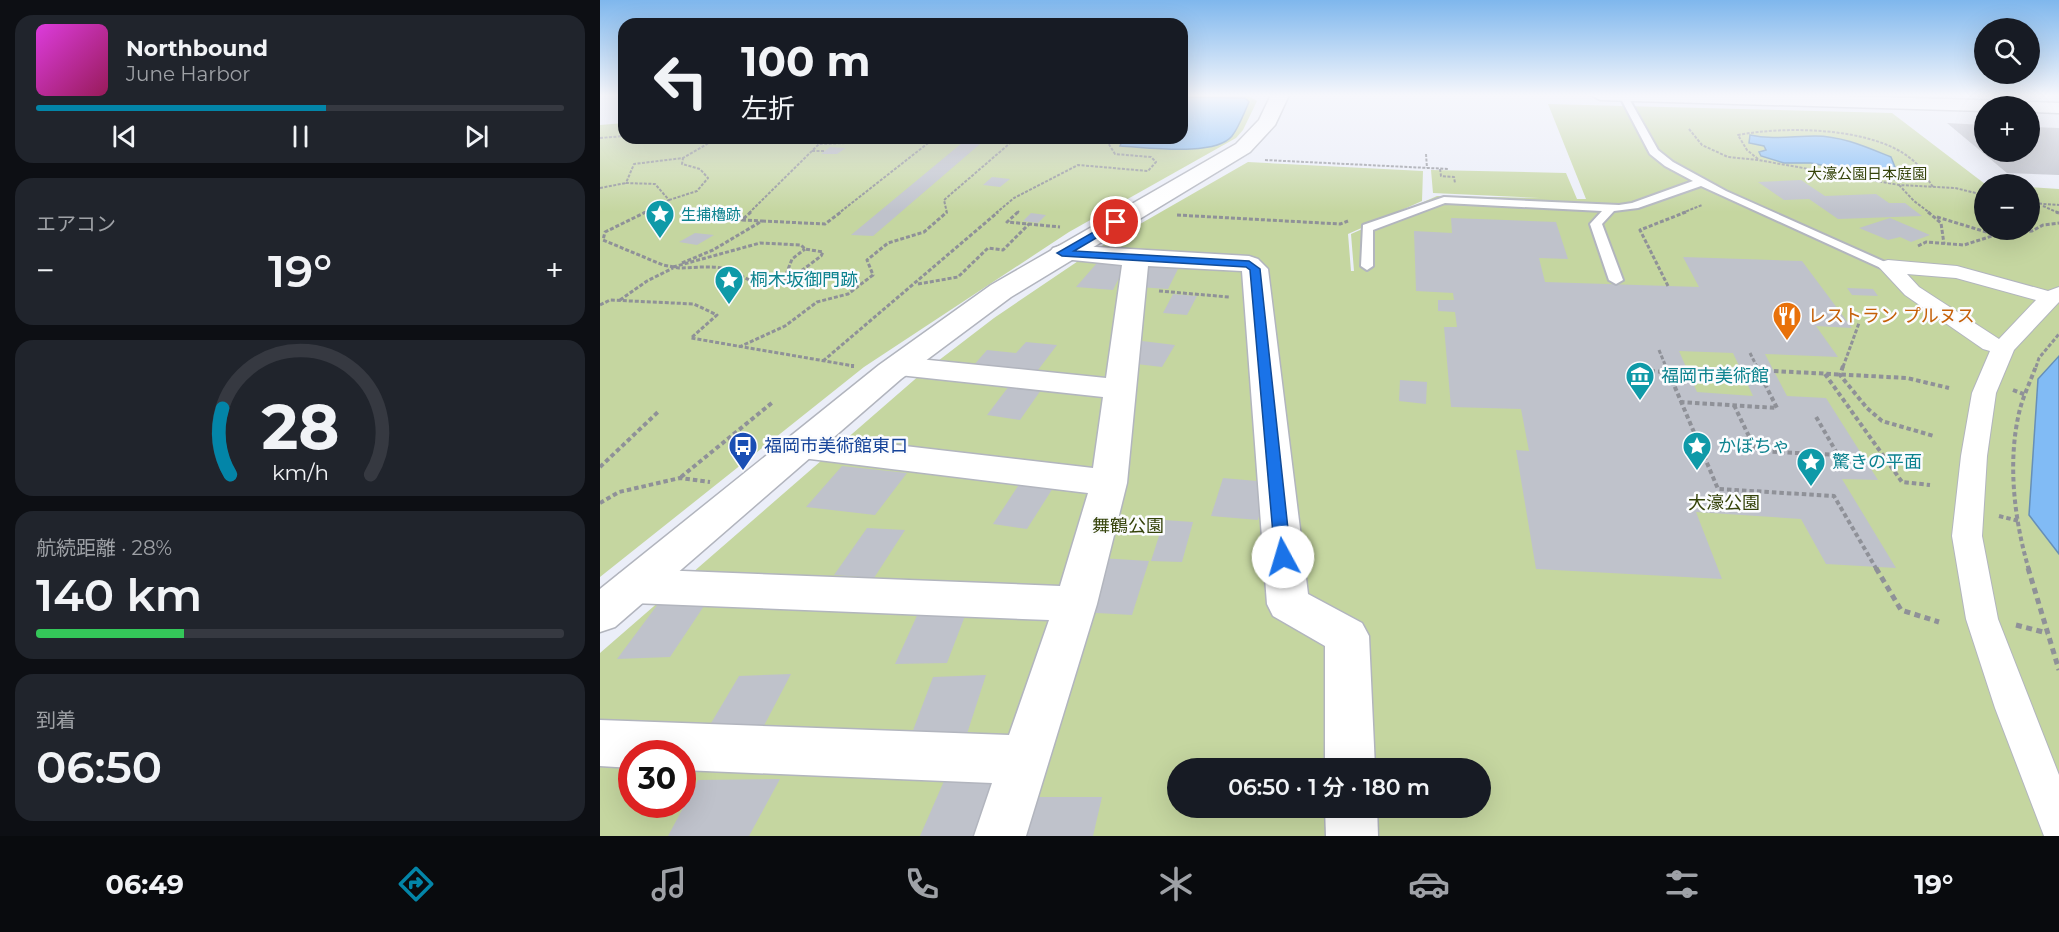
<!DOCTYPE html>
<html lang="ja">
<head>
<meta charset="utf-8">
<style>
	:root { --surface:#171b24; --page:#20242c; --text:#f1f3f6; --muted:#9ea1a6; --line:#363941; --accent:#0385a8 }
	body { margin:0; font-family:Montserrat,"Noto Sans JP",sans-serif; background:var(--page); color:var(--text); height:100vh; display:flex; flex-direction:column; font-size:22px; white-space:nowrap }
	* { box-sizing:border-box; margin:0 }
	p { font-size:20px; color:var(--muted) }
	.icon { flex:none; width:33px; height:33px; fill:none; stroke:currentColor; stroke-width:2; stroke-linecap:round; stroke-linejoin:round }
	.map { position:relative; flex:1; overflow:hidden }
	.details { display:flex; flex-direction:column; gap:15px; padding:15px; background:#0d0f14; width:600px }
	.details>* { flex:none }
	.banner { position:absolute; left:18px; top:18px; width:570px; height:126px; border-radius:18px; box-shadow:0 6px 24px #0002; background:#171b24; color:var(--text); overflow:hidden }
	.fabs { position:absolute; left:1374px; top:18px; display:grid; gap:12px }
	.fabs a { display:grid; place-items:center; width:66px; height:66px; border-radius:50%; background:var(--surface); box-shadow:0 6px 24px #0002; font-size:30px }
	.speed { position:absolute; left:18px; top:740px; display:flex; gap:12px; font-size:30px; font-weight:700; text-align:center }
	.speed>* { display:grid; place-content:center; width:78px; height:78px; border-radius:50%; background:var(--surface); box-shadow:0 6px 24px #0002; line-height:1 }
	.speed .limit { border:9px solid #d22; background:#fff; color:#111 }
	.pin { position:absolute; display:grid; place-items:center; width:51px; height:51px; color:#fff; margin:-26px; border:3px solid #fff; border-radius:50%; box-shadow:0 2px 6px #0007 }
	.me { position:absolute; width:66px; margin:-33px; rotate:354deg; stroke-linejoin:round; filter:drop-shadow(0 0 4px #0008) }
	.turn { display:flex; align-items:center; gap:21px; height:126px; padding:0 24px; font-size:27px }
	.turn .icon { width:78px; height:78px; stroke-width:2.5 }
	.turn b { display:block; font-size:42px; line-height:51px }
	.big { font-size:45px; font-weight:600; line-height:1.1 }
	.details .widget { flex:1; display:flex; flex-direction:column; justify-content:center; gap:9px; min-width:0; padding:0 21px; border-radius:18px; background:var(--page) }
	.details .dial { align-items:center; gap:0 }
	.dial svg { height:156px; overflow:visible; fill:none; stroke:var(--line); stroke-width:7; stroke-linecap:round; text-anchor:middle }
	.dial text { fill:var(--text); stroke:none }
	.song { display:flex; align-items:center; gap:18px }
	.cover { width:72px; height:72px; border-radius:9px; background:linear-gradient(135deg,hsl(300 70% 55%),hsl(330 70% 35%)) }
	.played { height:6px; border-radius:3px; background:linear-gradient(90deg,var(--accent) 55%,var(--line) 55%) }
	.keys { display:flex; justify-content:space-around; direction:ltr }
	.heat { display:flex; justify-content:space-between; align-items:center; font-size:33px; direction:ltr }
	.charge { height:9px; border-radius:4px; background:linear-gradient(90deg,#34c759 28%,var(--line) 0) }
	.trip { position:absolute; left:567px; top:758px; width:324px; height:60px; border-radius:30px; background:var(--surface); box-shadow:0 6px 24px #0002; font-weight:600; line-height:60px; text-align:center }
	.menu { display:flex; height:96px; justify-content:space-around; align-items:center; background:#090b0e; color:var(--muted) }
	.menu .icon { width:42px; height:42px }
	.menu .current { color:var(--accent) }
	.menu b { font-size:27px; color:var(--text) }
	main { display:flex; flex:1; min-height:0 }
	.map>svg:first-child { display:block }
	.green { fill:#c5d6a0; fill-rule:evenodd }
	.water { fill:#81bbf5; stroke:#668fb8; stroke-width:1.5 }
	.building { fill:#bfc2cb; fill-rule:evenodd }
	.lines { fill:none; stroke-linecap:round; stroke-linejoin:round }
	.service-casing { stroke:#b2b5be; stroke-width:4 }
	.pedestrian-casing { stroke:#b2b5be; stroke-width:2 }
	.minor-casing { stroke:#b2b5be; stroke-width:3 }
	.tertiary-casing { stroke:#b2b5be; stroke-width:3 }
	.path-far3 { stroke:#8f9198; stroke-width:2; stroke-dasharray:3 1.5; stroke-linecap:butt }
	.path-far2 { stroke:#8f9198; stroke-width:3; stroke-dasharray:4 2; stroke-linecap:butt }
	.path-far1 { stroke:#8f9198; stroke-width:4; stroke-dasharray:4.5 3; stroke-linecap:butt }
	.path { stroke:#8f9198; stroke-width:5; stroke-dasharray:6 4.5; stroke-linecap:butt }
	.service { fill:#fff; fill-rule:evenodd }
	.pedestrian { fill:#fff; fill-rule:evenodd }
	.minor { fill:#fff; fill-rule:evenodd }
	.tertiary { fill:#fff; fill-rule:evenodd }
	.route { fill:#1a73e8; stroke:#114b97; stroke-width:1.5 }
	.labels { text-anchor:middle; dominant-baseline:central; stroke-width:5; stroke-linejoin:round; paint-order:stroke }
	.far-park-label { font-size:15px; fill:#35430a; stroke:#fbfcfe }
	.far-culture-label { font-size:15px; fill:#0d838f; stroke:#fbfcfe; text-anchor:start }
	.culture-label { font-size:18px; fill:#0d838f; stroke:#fbfcfe; text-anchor:start }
	.food-label { font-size:18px; fill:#c56008; stroke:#fbfcfe; text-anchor:start }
	.transit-label { font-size:18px; fill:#164399; stroke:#fbfcfe; text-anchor:start }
	.park-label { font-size:18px; fill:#35430a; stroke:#fbfcfe }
</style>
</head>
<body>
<main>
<section class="details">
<div class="widget">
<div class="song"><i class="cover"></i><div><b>Northbound</b><p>June Harbor</p></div></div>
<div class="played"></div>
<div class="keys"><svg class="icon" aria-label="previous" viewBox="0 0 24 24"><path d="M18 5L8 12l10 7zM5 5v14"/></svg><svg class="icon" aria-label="pause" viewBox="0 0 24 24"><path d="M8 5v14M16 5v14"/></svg><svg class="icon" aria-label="next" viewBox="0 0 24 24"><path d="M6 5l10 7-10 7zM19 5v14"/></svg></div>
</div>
<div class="widget"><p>エアコン</p>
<div class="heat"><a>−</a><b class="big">19°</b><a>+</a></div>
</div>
<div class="widget dial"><svg viewBox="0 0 100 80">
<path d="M14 69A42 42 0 1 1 86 69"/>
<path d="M14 69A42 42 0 0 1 10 35" stroke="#0385a8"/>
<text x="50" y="56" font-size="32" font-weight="700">28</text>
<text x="50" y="72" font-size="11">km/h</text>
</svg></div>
<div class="widget"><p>航続距離 · 28%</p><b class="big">140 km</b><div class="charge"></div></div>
<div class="widget"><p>到着</p><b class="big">06:50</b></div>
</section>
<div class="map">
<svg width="1459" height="836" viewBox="0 0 1459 836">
	<rect width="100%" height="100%" fill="#ebeef8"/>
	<g class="green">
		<polygon points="582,95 649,96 657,101 643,130 636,138 469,232 264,367 0,577 0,125 24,123 24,138 582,138"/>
		<path d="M 948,104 L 1292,113 L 1385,184 L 1384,230 L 1430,230 L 1430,187 L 1459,189 L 1459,836 L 0,836 L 0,653 L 321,374 L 394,318 L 493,251 L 648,162 L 823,171 L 822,201 L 748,234 L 751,271 L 754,271 L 751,234 L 837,196 L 940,198 L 833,193 L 831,170 L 966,173 L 977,199 L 986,199 ZM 32,753 L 82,753 L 82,804 L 32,804 ZM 578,768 L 880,768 L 880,807 L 578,807 Z"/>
	</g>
	<g class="water">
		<path d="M 582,97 L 645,98 L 649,102 C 644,113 639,127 632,136 C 615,157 546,147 520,146 L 522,141 L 510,138 L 582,138 Z"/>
		<path d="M 1150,135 C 1172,140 1193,136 1215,136 C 1242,136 1266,147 1291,157 L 1297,172 L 1311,176 L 1315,180 L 1297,180 L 1211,163 L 1184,163 L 1161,156 L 1159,152 L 1166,150 L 1164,146 L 1149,143 Z"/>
		<polygon points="1459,356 1459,554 1429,515 1438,379"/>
	</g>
	<g class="building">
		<polygon points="1347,123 1384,125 1384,152 1430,152 1430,127 1459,128 1459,175 1407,173"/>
		<polygon points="368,138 387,138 273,236 251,235"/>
		<polygon points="230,147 246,148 237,154 221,154"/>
		<polygon points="392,177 410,179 400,187 383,185"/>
		<polygon points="1201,180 1225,196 1276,194 1289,203 1305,203 1322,216 1238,219 1209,199 1184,200 1158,182"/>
		<polygon points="431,213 446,215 438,223 423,221"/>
		<path d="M 851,218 L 956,222 L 968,259 L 939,258 L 945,282 L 1099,287 L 1083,257 L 1202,261 L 1252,328 L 1216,326 L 1238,357 L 1165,354 L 1187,396 L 1226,398 L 1278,480 L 1242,479 L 1296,568 L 1226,564 L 1201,519 L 1096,512 L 1122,579 L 936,569 L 916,450 L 929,451 L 921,409 L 851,407 L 844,327 L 857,327 L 855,312 L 838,311 L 838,300 L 854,300 L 853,293 L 816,291 L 814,231 L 852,233 ZM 1079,351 L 1133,353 L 1153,396 L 1097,392 Z"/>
		<polygon points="1290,218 1330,235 1311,242 1300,237 1288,240 1259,228"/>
		<polygon points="95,233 114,235 97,245 79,242"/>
		<polygon points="497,263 525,266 513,290 476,287"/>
		<polygon points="549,267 578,269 568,289 538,287"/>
		<polygon points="1247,288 1273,289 1278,296 1252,295"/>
		<polygon points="573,294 597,296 587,315 563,313"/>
		<polygon points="542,341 575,345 562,367 528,363"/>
		<polygon points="426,342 457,345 435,374 373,366 387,350 416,353"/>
		<polygon points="800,380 827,382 826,404 799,401"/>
		<polygon points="409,386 441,390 420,420 387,415"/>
		<polygon points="242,466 307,473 275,515 206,507"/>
		<polygon points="623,478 668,482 658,520 611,516"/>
		<polygon points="420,483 453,488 427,529 393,524"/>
		<polygon points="564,520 593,522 582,562 551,561"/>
		<polygon points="267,528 305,530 274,578 234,575"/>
		<polygon points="500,558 549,561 532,615 480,612"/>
		<polygon points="106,603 70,657 17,659 58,604"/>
		<polygon points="368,608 347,663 295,664 320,609"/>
		<polygon points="191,674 157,739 101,740 139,676"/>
		<polygon points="386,675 365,740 309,741 333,677"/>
		<polygon points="180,779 149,836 68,836 98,780"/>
		<polygon points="344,781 392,782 374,836 320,836"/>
		<polygon points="430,797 502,797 493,836 419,836"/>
	</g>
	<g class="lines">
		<g class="service-casing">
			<polygon id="service" points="1019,95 1027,95 1058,150 1073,162 1126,191 1294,266 1293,269 1283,269 1101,186 1038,208 1014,211 1002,224 1023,280 1016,284 1009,280 990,224 1002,211 845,203 773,230 773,266 767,270 761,266 763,225 844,197 1019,205 1032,203 1093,181 1065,166 1050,154"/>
		</g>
		<g class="pedestrian-casing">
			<path id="pedestrian" d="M 1288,260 L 1357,266 L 1448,291 L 1459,287 L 1459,302 L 1414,350 L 1396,393 L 1387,456 L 1382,536 L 1398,619 L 1459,775 L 1459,836 L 1444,836 L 1395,708 L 1366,619 L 1352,536 L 1361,456 L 1372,393 L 1390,351 L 1383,349 L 1305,295 L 1278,266 L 1281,262 ZM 1307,274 L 1356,278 L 1436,300 L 1399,339 L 1319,287 Z"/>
		</g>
		<g class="minor-casing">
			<g id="minor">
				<polygon points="462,245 649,256 658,259 668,269 708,594 762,623 769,636 775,768 725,768 725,646 673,616 667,604 642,271 548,266 527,483 497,604 426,836 374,836 392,783 82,770 82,753 32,753 32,768 0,766 0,720 409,735 449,620 33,603 19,598 12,586 19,574 33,569 460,586 488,493 202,458 190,454 185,446 190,438 202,434 493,468 503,397 299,375 288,373 284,366 288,359 299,357 506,378 522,265 453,258 449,253 453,248"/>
				<polygon points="725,807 777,807 778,836 726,836"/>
			</g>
		</g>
		<g class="tertiary-casing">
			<g id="tertiary">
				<polygon points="671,95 689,95 675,125 650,152 411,297 301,379 15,627 0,632 0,589 279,365 391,285 636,144 659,120"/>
				<polygon points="991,95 1211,95 1410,101 1416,102 1419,106 1384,106 1384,111 1000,100"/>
				<polygon points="1430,102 1459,103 1459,113 1430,112 1430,106 1421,106"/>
			</g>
		</g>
		<g class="path-far3">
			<polyline points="1089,129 1102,145 1128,157 1158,160 1299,185 1355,188 1384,195"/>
			<polyline points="0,138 24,136"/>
			<polyline points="212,151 224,151"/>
			<polyline points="826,154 827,168"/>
			<path d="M 1158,159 L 1147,150 L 1138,135 C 1185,126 1271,127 1310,158 C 1320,165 1326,177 1333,187"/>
			<polyline points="665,160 849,169"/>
			<polyline points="840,169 841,176 854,177 855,183"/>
			<polyline points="1299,185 1314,201 1330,213"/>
			<polyline points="0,188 26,183"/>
			<polyline points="69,200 97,191 108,178 100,169 82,164 83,158"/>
			<polyline points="1430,203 1459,205"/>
			<polyline points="1443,206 1459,213"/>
			<polyline points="43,213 69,200 55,184 26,183 34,164 83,158 112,141 128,138"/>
			<polyline points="149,213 219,144 332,140 239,213"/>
			<polyline points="347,213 344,200 416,138"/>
			<polyline points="396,213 414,198 478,165 548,171 556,162 551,157 515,154 505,138"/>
			<polyline points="417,213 419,211"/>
			<polyline points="1082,213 1102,205"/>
		</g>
		<g class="path-far2">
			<path d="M 46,212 L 5,232 L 3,240 L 63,265 L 79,268 C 94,268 110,265 125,269 C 136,271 144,279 155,282 C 180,291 202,270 221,256 L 223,252 L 205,249 L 201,245 L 160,243 L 73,267"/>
			<polyline points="151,212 142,220 162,221"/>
			<polyline points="418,212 407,222 460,227"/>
			<polyline points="1328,212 1341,223 1344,244"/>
			<polyline points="1456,212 1459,213"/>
			<polyline points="577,215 740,224 748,221"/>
			<polyline points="1337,217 1393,234"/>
			<polyline points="162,221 225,224 241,212"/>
			<polyline points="1318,246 1326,242 1364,245 1392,236 1432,231 1443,225 1459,223"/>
			<polyline points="82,263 113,250 162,221"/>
			<polyline points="184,280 192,259 205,249"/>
			<polyline points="318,284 358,277 388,248 403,250 429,224"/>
			<polyline points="1068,286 1040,230 1086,212"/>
			<polyline points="559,291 629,297"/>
			<polyline points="20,300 47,281 73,268"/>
			<polyline points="0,305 10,300 94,304 117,315 91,338 254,366"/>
			<polyline points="139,347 185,326 217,302 248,294 273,275 267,260 288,243 324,232 347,212"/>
			<polyline points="1059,350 1066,367"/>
			<polyline points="1150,353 1157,367"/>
			<polyline points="223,361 398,212"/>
			<polyline points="1243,367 1259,323"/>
			<polyline points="1436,367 1439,358 1459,334"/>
		</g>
		<g class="path-far1">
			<polyline points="251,366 254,366"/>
			<polyline points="1066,366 1118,489 1234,496 1277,570"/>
			<polyline points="1243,366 1240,375 1267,408 1282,421 1334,436"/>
			<polyline points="1028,370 1068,372"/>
			<polyline points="1174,371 1307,378 1349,388"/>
			<polyline points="1225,374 1302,482 1330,485"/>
			<polyline points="1413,390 1426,395"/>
			<polyline points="1080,402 1177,408 1156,366"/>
			<polyline points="1134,405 1156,451 1238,455 1215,415"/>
			<polyline points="0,467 59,411"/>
			<polyline points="81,477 173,402"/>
			<polyline points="0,503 19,492 80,478 110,482"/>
			<polyline points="1399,516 1419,521"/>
			<path d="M 1429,570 C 1414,520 1407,460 1420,409 C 1424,394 1431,380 1436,366"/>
		</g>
		<g class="path">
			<polyline points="1276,568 1301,610 1339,622"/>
			<polyline points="1428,568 1459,670"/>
			<polyline points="1416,625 1447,633"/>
		</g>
		<use href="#service" class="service"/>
		<use href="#pedestrian" class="pedestrian"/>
		<use href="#minor" class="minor"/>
		<use href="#tertiary" class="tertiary"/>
	</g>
	<linearGradient id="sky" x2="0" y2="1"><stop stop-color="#7fb7ed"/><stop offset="0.45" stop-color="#f6f7fc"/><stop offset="1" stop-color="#f6f7fc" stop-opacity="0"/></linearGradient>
	<rect width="1459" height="212" fill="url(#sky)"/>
	<polygon class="route" points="516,219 521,222 520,224 474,251 649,261 660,269 691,557 689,562 683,564 677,562 675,557 650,270 646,267 462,256 457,253"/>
	<defs>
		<g id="sight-pin" transform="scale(1.5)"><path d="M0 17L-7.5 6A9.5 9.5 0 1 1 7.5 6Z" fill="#0f9aa8" stroke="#fbfcfe"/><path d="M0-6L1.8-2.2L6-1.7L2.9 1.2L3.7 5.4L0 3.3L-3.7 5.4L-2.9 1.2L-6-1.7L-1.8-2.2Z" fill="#fff"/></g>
		<g id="restaurant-pin" transform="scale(1.5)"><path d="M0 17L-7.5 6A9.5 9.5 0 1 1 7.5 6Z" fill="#e8710a" stroke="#fbfcfe"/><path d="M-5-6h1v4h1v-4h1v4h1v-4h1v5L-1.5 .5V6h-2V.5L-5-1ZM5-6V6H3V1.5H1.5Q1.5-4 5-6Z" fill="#fff"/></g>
		<g id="museum-pin" transform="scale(1.5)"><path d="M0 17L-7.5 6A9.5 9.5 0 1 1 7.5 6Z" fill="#0f9aa8" stroke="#fbfcfe"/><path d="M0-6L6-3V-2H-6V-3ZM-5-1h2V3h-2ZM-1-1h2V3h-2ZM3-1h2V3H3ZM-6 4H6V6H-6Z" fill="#fff"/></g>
		<g id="bus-pin" transform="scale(1.5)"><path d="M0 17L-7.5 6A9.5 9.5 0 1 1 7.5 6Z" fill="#1a4fb4" stroke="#fbfcfe"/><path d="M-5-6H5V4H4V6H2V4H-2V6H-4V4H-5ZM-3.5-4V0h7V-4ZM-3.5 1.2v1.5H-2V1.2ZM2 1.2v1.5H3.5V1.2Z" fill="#fff"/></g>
	</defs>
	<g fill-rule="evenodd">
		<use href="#sight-pin" x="60" y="214"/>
		<use href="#sight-pin" x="129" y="280"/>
		<use href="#restaurant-pin" x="1187" y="316"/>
		<use href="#museum-pin" x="1040" y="376"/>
		<use href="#bus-pin" x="143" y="446"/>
		<use href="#sight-pin" x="1097" y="446"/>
		<use href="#sight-pin" x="1211" y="462"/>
	</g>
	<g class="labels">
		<g class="far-park-label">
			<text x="1267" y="173">大濠公園日本庭園</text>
		</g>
		<g class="far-culture-label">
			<text x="81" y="214">生捕櫓跡</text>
		</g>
		<g class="culture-label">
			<text x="150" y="280">桐木坂御門跡</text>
			<text x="1061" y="376">福岡市美術館</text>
			<text x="1118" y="446">かぼちゃ</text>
			<text x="1232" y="462">驚きの平面</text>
		</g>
		<g class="food-label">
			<text x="1208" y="316">レストラン プルヌス</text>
		</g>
		<g class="transit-label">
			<text x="164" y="446">福岡市美術館東口</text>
		</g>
		<g class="park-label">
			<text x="1124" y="503">大濠公園</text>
			<text x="528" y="526">舞鶴公園</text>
		</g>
	</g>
</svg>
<div class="fabs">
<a><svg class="icon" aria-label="search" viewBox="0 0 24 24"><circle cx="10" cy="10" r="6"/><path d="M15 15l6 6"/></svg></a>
<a>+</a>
<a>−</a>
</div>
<div class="speed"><div class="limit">30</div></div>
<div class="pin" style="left:516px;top:222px;background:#d93025"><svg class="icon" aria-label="arrive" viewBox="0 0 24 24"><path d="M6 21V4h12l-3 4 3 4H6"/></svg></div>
<svg class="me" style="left:683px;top:557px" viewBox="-20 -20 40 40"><circle r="19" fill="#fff"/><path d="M0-13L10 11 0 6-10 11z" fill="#1a73e8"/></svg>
<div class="trip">06:50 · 1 分 · 180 m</div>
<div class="banner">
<div class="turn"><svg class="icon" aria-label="left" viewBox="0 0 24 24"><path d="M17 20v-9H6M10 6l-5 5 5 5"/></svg><div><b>100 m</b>左折</div></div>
</div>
</div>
</main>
<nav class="menu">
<b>06:49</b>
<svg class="icon current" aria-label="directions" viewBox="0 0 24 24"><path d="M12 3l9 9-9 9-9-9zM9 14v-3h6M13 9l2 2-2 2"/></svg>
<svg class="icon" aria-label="music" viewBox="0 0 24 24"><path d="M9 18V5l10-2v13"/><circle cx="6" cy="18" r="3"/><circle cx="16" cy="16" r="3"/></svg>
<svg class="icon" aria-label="phone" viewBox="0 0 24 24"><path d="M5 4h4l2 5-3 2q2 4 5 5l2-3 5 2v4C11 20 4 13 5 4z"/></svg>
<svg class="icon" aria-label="climate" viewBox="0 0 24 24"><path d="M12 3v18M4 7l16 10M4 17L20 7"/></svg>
<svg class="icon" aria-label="car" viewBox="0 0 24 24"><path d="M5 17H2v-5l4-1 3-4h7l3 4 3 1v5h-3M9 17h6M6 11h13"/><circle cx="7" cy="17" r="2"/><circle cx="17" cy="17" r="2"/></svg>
<svg class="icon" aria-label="filters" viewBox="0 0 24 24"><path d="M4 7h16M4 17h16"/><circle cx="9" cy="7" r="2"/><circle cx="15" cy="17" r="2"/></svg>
<b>19°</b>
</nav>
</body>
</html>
